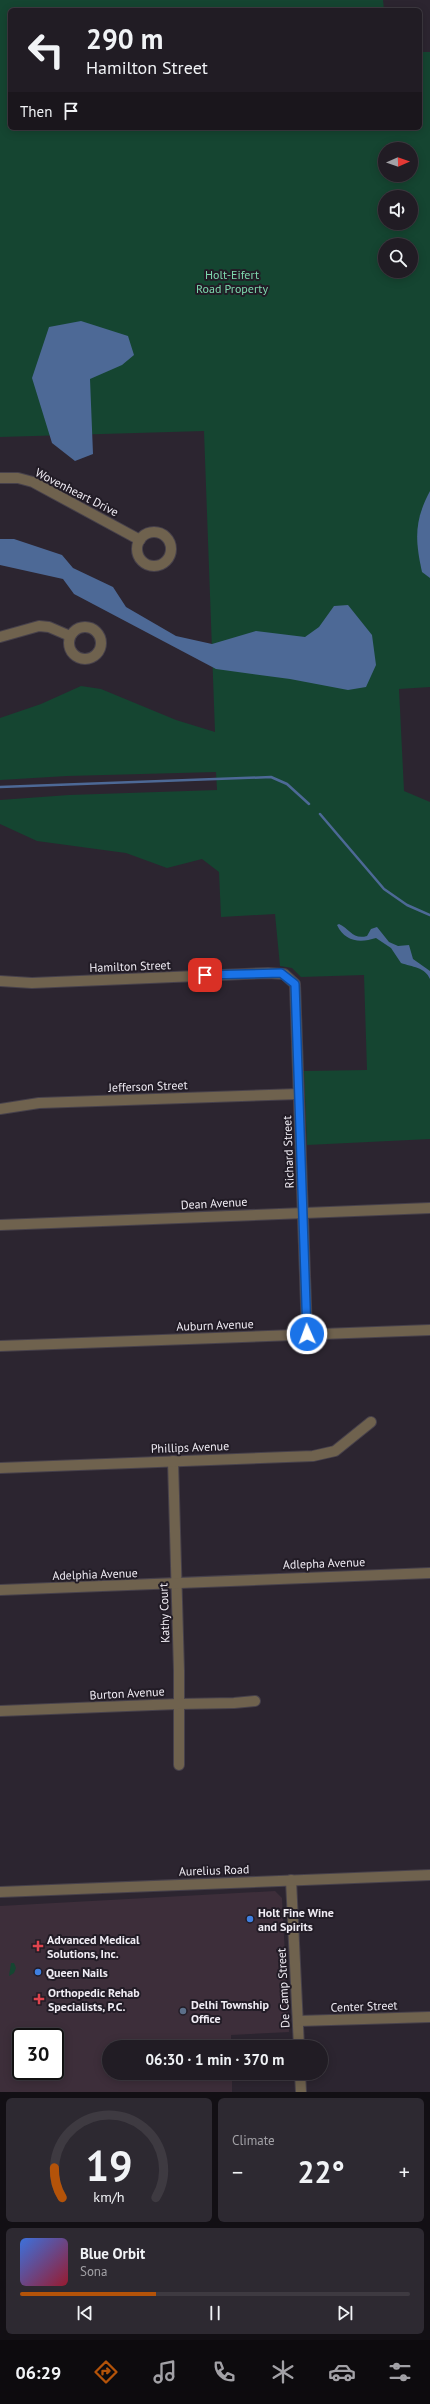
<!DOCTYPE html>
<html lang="en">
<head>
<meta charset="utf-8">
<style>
	:root { --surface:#211c24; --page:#2d2931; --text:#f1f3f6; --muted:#a2a1a6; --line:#3e3a41; --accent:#b45309 }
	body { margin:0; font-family:"PT Sans",sans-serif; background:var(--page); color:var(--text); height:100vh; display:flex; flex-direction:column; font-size:15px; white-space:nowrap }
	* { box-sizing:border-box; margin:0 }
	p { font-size:13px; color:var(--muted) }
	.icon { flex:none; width:22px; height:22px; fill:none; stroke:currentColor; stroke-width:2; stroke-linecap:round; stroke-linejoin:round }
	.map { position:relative; height:2092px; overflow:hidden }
	.panel { display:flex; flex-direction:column; gap:6px; padding:6px; background:#120f14; flex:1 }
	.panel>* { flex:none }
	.hud { position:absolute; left:8px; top:8px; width:414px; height:122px; border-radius:6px; box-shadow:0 2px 10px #0003,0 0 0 1px var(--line); background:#211c24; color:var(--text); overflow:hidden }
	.needle { width:26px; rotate:88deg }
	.fabs { position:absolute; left:378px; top:142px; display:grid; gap:8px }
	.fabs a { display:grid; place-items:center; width:40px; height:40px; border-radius:50%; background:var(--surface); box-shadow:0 2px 10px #0003,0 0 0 1px var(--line); font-size:20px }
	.speed { position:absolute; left:12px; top:2028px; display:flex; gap:8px; font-size:20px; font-weight:700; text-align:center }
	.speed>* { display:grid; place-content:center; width:52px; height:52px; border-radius:50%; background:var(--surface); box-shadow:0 2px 10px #0003,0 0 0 1px var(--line); line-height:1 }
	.speed .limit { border:2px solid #111; border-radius:6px; background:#fff; color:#111 }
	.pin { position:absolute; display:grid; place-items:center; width:34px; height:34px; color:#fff; margin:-17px; border-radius:8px; box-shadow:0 2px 6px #0006 }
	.me { position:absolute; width:44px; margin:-22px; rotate:358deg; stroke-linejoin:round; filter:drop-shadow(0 0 3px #0008) }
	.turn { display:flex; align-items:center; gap:14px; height:84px; padding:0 12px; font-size:18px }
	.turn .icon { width:52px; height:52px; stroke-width:2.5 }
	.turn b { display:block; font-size:28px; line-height:34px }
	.then { display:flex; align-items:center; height:38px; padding:0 12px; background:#0003; gap:8px; font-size:15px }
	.big { font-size:30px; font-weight:800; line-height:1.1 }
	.panel .tile { flex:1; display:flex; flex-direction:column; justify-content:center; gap:6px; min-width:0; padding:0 14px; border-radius:6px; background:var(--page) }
	.panel .dial { align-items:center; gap:0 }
	.dial svg { height:104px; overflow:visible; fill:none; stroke:var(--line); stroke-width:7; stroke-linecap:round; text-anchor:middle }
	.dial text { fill:var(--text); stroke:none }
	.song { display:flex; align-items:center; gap:12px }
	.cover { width:48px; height:48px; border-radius:6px; background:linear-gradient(135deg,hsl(220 70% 55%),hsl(350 70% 35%)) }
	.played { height:4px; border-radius:2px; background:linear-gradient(90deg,var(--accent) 35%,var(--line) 35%) }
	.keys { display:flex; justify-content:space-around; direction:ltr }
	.heat { display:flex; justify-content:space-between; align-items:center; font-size:22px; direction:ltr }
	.panel .tiles { flex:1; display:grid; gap:6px; grid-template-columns:1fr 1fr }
	.tile:last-child { grid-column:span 2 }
	.trip { position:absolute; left:102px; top:2040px; width:226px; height:40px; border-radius:20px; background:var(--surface); box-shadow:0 2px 10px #0003,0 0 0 1px var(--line); font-weight:800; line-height:40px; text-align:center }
	.tabs { display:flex; height:64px; justify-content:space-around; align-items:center; background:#0d0b0e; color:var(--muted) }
	.tabs .icon { width:28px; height:28px }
	.tabs .active { color:var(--accent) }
	.tabs b { font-size:18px; color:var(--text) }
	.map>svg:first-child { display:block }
	.commercial { fill:#3d2e3a; fill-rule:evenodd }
	.green { fill:#154531; fill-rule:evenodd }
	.water { fill:#4d6996 }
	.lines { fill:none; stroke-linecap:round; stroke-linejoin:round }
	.stream { stroke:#4d6996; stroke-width:2.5 }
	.minor-casing { stroke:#47414b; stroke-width:12 }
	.minor { stroke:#6f624e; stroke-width:10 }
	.route-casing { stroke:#114b97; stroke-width:10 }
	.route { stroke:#1a73e8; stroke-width:7 }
	.shop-dot { fill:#3f7fe0; stroke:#221c26; stroke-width:1.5 }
	.health-dot { fill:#e0444e; stroke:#221c26; stroke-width:1.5 }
	.service-dot { fill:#5c6f8a; stroke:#221c26; stroke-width:1.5 }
	.labels { text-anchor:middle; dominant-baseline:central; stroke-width:4; stroke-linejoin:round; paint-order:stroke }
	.park-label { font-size:12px; fill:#7ed9ae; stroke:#221c26 }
	.street-label { font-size:12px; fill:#f0ecf4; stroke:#221c26 }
	.poi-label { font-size:12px; font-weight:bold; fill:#f0ecf4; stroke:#221c26; text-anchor:start }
</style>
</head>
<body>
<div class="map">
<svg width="430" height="2092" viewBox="0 0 430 2092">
	<rect width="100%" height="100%" fill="#2c2530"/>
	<path class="commercial" d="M 275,1891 L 282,1898 L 289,2032 L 231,2035 L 231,2047 L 109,2047 L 109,2073 L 232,2073 L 232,2092 L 0,2092 L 0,1906 ZM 21,2037 L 55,2037 L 55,2071 L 21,2071 Z"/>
	<g class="green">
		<path d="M 0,0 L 383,0 L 384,10 L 10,10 L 10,128 L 420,128 L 420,52 L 430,52 L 430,687 L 399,689 L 404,791 L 430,802 L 430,1139 L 307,1145 L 304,1071 L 367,1070 L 364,975 L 301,977 L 292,968 L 280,966 L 275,914 L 221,917 L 219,872 L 202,859 L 167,868 L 126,853 L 37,841 L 0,824 L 0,800 L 69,795 L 217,790 L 216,772 L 67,776 L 0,780 L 0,718 L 41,704 L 81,686 L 101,689 L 176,720 L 215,732 L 204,431 L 0,437 ZM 385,149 L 411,149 L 411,175 L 385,175 ZM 385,197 L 411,197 L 411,223 L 385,223 ZM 385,245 L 411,245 L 411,271 L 385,271 Z"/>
		<polygon points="11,1963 14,1963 16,1968 14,1973 9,1976"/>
	</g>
	<g class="water">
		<polygon points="81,321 128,336 134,355 122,365 90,379 93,454 75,461 52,443 32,378 49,327"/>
		<path d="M 430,491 L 430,578 L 422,572 C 415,540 414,521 430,491 Z"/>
		<polygon points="0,539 14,539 62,555 73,568 113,587 126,607 176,636 212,644 256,631 305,637 319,627 334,606 348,605 372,635 376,665 366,687 348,690 290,679 216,669 74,594 63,579 0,565"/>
		<path d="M 339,924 C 350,929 353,940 367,936 L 371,929 L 377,927 L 389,942 L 398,946 L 409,945 L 413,959 L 430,971 L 430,979 C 425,967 412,967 401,963 L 391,948 L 376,938 C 360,943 345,942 337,925 Z"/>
	</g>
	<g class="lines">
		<g class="stream">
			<polyline points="0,787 271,777 287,784 309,804"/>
			<polyline points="320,814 384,889 407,905 430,915"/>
		</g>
		<g class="minor-casing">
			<g id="minor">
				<polyline points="0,478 18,478 33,482 140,540"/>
				<circle cx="154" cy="549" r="17"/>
				<circle cx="85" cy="643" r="16"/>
				<polyline points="0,637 39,626 49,627 70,636"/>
				<polyline points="0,981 32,983 268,973 284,974 295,984 307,1334"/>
				<polyline points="0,1109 39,1103 298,1094"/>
				<polyline points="0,1225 430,1208"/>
				<polyline points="0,1346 430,1330"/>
				<polyline points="173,1461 179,1671 179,1765"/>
				<polyline points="0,1468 313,1456 335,1451 371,1422"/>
				<polyline points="0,1590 430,1573"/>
				<polyline points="0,1711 178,1704 234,1703 255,1701"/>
				<polyline points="291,1880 299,2047"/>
				<polyline points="0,1892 430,1875"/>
				<polyline points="298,2021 430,2017"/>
				<polyline points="300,2073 301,2092"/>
			</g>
		</g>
		<use href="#minor" class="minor"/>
	</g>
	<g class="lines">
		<g class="route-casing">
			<polyline id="route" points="205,975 281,973 295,984 307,1334"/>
		</g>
		<use href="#route" class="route"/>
	</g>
	<g class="shop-dot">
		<circle cx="250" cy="1919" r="4"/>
		<circle cx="38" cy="1972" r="4"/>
	</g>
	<g class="health-dot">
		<path d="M36 1940h4v4h4v4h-4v4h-4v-4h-4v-4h4z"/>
		<path d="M37 1993h4v4h4v4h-4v4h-4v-4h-4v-4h4z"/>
	</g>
	<circle class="service-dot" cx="183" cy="2011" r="4"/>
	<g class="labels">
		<g class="park-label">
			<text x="232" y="274">Holt-Eifert<tspan x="232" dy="14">Road Property</tspan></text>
		</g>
		<g class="street-label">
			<text transform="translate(77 492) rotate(27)">Wovenheart Drive</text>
			<text transform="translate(130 966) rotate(-2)">Hamilton Street</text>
			<text transform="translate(148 1086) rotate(-2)">Jefferson Street</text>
			<text transform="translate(288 1152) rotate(-92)">Richard Street</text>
			<text transform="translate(214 1203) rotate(-3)">Dean Avenue</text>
			<text transform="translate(215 1325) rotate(-2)">Auburn Avenue</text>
			<text transform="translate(190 1447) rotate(-2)">Phillips Avenue</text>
			<text transform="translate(324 1563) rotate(-2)">Adlepha Avenue</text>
			<text transform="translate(95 1574) rotate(-2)">Adelphia Avenue</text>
			<text transform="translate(164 1613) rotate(-92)">Kathy Court</text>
			<text transform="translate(127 1693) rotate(-3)">Burton Avenue</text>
			<text transform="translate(214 1870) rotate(-2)">Aurelius Road</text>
			<text transform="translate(283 1988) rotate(-93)">De Camp Street</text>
			<text transform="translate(364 2006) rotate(-2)">Center Street</text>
		</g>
		<g class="poi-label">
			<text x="258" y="1912">Holt Fine Wine<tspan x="258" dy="14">and Spirits</tspan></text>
			<text x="47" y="1939">Advanced Medical<tspan x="47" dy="14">Solutions, Inc.</tspan></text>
			<text x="46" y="1972">Queen Nails</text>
			<text x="48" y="1992">Orthopedic Rehab<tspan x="48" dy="14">Specialists, P.C.</tspan></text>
			<text x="191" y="2004">Delhi Township<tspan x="191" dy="14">Office</tspan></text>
		</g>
	</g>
</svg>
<div class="fabs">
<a><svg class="needle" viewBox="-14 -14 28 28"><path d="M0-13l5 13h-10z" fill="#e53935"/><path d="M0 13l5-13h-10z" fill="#a2a1a6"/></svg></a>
<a><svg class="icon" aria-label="sound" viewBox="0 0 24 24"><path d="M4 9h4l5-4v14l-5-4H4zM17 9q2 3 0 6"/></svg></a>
<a><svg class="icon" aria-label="search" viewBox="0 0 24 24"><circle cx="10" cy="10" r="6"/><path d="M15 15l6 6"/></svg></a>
</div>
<div class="speed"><div class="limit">30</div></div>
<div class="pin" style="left:205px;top:975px;background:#d93025"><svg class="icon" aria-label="arrive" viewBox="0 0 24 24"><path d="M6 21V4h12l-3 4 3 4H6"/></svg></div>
<svg class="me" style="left:307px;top:1334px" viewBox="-20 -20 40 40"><circle r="17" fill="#1a73e8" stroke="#fff" stroke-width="3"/><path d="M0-11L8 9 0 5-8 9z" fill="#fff"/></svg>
<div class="trip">06:30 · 1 min · 370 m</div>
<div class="hud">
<div class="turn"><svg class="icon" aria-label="left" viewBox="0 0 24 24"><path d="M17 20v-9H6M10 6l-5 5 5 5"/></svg><div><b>290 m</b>Hamilton Street</div></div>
<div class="then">Then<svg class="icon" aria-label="arrive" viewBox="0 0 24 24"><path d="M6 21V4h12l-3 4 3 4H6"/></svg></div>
</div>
</div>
<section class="panel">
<div class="tiles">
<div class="tile dial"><svg viewBox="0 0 100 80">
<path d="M14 69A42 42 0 1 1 86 69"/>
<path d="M14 69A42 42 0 0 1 8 46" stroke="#b45309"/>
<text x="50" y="56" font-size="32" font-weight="700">19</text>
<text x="50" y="72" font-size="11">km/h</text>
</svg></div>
<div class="tile"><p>Climate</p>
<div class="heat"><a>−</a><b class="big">22°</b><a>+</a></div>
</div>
<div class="tile">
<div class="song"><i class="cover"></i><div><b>Blue Orbit</b><p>Sona</p></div></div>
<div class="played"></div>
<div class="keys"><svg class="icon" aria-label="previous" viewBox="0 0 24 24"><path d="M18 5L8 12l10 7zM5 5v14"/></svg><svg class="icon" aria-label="pause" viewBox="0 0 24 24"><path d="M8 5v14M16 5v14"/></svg><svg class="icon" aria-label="next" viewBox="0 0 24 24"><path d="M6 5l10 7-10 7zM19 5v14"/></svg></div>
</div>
</div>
</section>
<nav class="tabs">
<b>06:29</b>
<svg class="icon active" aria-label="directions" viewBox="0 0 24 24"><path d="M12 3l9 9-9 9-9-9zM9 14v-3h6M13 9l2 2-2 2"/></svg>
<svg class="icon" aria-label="music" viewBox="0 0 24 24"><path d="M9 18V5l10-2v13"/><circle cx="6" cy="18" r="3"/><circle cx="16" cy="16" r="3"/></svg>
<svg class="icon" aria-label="phone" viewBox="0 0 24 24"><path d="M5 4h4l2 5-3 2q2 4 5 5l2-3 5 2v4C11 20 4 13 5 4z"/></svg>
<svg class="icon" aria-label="climate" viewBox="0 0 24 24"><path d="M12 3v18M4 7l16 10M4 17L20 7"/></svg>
<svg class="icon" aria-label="car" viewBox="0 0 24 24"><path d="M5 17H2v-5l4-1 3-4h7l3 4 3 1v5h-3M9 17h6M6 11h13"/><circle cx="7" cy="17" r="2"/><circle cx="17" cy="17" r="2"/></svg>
<svg class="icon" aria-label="filters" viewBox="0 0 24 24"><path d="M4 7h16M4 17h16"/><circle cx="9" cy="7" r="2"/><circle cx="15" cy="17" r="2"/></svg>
</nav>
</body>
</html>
